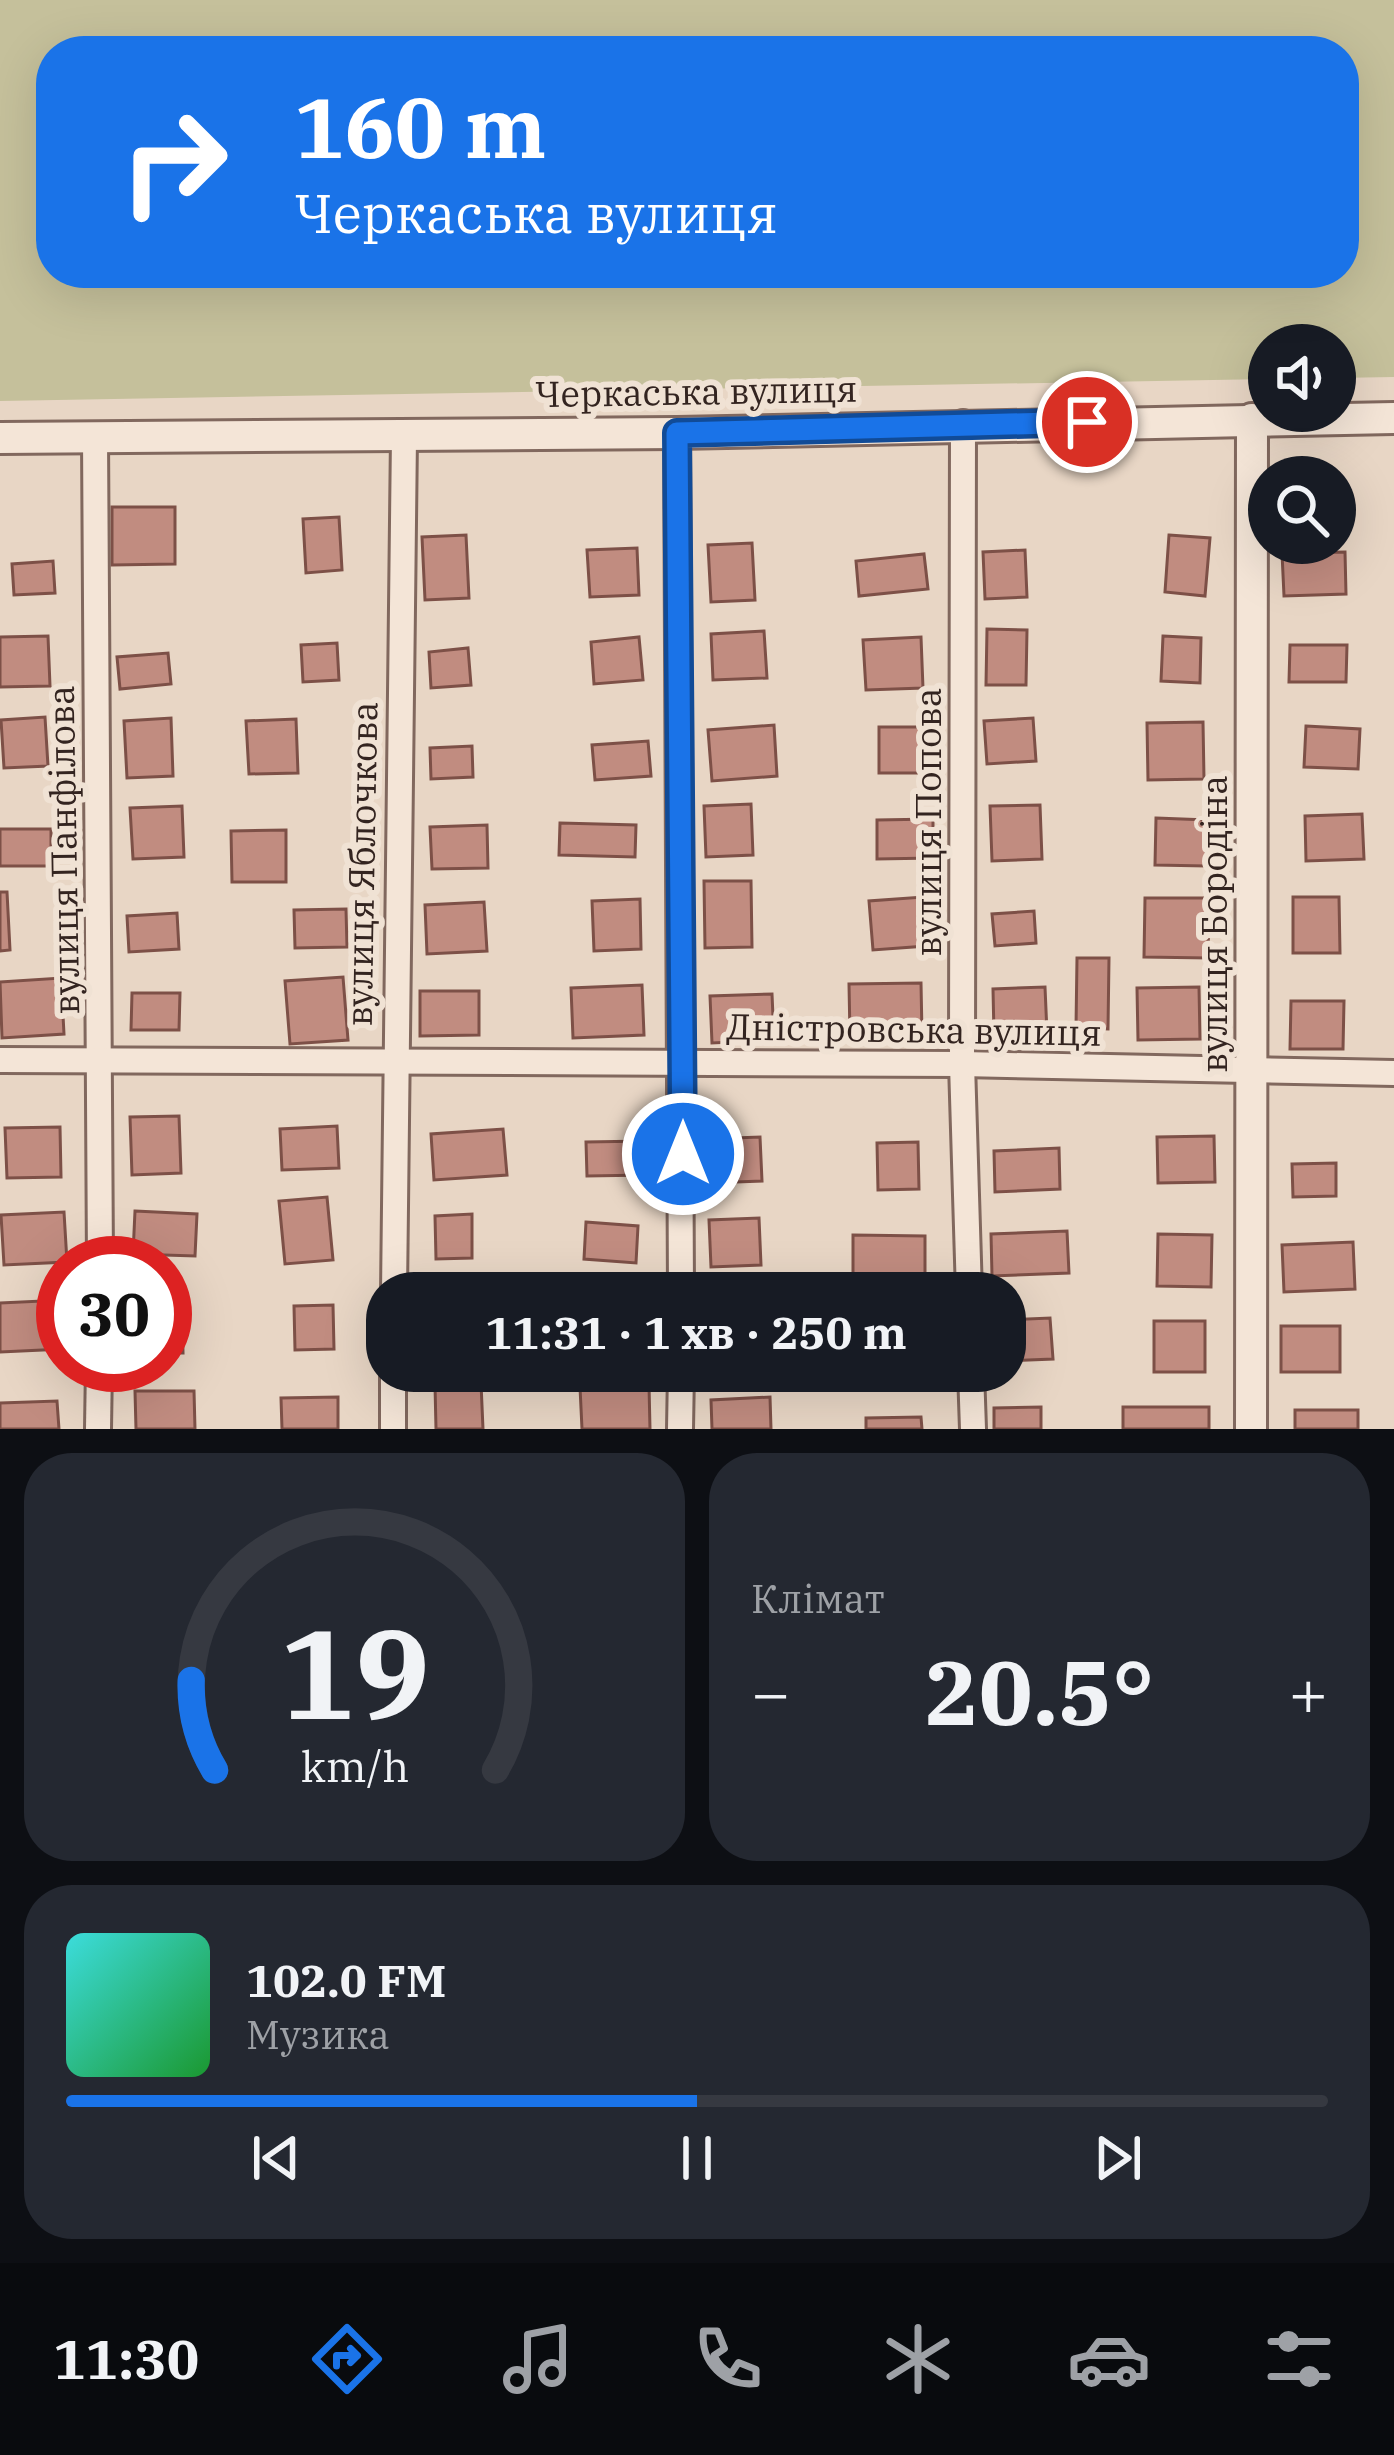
<!DOCTYPE html>
<html lang="uk">
<head>
<meta charset="utf-8">
<style>
	:root { --surface:#171b24; --page:#242831; --text:#f1f3f6; --muted:#9ea1a6; --line:#363941; --accent:#1a73e8 }
	body { margin:0; font-family:"IBM Plex Serif",serif; background:var(--page); color:var(--text); height:100vh; display:flex; flex-direction:column; font-size:45px; white-space:nowrap }
	* { box-sizing:border-box; margin:0 }
	p { font-size:39px; color:var(--muted) }
	.icon { flex:none; width:66px; height:66px; fill:none; stroke:currentColor; stroke-width:2; stroke-linecap:round; stroke-linejoin:round }
	.map { position:relative; height:1429px; overflow:hidden }
	.side { display:flex; flex-direction:column; gap:24px; padding:24px; background:#0d0f14; flex:1 }
	.side>* { flex:none }
	.hud { position:absolute; left:36px; top:36px; width:1323px; height:252px; border-radius:48px; box-shadow:0 12px 48px #0002; background:#1a73e8; color:#fff; overflow:hidden }
	.controls { position:absolute; left:1248px; top:324px; display:grid; gap:24px }
	.controls a { display:grid; place-items:center; width:108px; height:108px; border-radius:50%; background:var(--surface); box-shadow:0 12px 48px #0002; font-size:60px }
	.speed { position:absolute; left:36px; top:1236px; display:flex; gap:24px; font-size:60px; font-weight:700; text-align:center }
	.speed>* { display:grid; place-content:center; width:156px; height:156px; border-radius:50%; background:var(--surface); box-shadow:0 12px 48px #0002; line-height:1 }
	.speed .limit { border:18px solid #d22; background:#fff; color:#111 }
	.pin { position:absolute; display:grid; place-items:center; width:102px; height:102px; color:#fff; margin:-51px; border:6px solid #fff; border-radius:50%; box-shadow:0 3px 12px #0007 }
	.me { position:absolute; width:132px; margin:-66px; rotate:0deg; stroke-linejoin:round; filter:drop-shadow(0 0 9px #0008) }
	.turn { display:flex; align-items:center; gap:42px; height:252px; padding:0 60px; font-size:54px }
	.turn .icon { width:156px; height:156px; stroke-width:2.5 }
	.turn b { display:block; font-size:84px; line-height:102px }
	.big { font-size:90px; font-weight:700; line-height:1.1 }
	.side .card { flex:1; display:flex; flex-direction:column; justify-content:center; gap:18px; min-width:0; padding:0 42px; border-radius:48px; background:var(--page) }
	.side .dial { align-items:center; gap:0 }
	.dial svg { height:312px; overflow:visible; fill:none; stroke:var(--line); stroke-width:7; stroke-linecap:round; text-anchor:middle }
	.dial text { fill:var(--text); stroke:none }
	.song { display:flex; align-items:center; gap:36px }
	.cover { width:144px; height:144px; border-radius:18px; background:linear-gradient(135deg,hsl(180 70% 55%),hsl(130 70% 35%)) }
	.played { height:12px; border-radius:6px; background:linear-gradient(90deg,var(--accent) 50%,var(--line) 50%) }
	.keys { display:flex; justify-content:space-around; direction:ltr }
	.heat { display:flex; justify-content:space-between; align-items:center; font-size:66px; direction:ltr }
	.side .tiles { flex:1; display:grid; gap:24px; grid-template-columns:1fr 1fr }
	.card:last-child { grid-column:span 2 }
	.trip { position:absolute; left:366px; top:1272px; width:660px; height:120px; border-radius:48px; background:var(--surface); box-shadow:0 12px 48px #0002; font-weight:700; line-height:120px; text-align:center }
	.tabs { display:flex; height:192px; justify-content:space-around; align-items:center; background:#090b0e; color:var(--muted) }
	.tabs .icon { width:84px; height:84px }
	.tabs .on { color:var(--accent) }
	.tabs b { font-size:54px; color:var(--text) }
	.map>svg:first-child { display:block }
	.green { fill:#c5c09b; fill-rule:evenodd }
	.building { fill:#c18c80; stroke:#7d5047; stroke-width:3 }
	.lines { fill:none; stroke-linecap:round; stroke-linejoin:round }
	.minor-casing { stroke:#81685e; stroke-width:30 }
	.tertiary-casing { stroke:#81685e; stroke-width:36 }
	.minor { stroke:#f4e5d7; stroke-width:24 }
	.tertiary { stroke:#f4e5d7; stroke-width:30 }
	.route-casing { stroke:#114b97; stroke-width:30 }
	.route { stroke:#1a73e8; stroke-width:21 }
	.labels { text-anchor:middle; dominant-baseline:central; stroke-width:12; stroke-linejoin:round; paint-order:stroke }
	.street-label { font-size:36px; fill:#332420; stroke:#f0e2d4 }
</style>
</head>
<body>
<div class="map">
<svg width="1394" height="1429" viewBox="0 0 1394 1429">
	<rect width="100%" height="100%" fill="#e8d6c5"/>
	<path class="green" d="M 0,0 L 1394,0 L 1394,377 L 1335,378 L 1335,345 L 1269,345 L 1269,379 L 0,401 ZM 51,51 L 1344,51 L 1344,273 L 51,273 Z"/>
	<g class="building">
		<polygon points="112,507 175,507 175,564 112,565"/>
		<polygon points="339,517 342,570 306,573 303,519"/>
		<polygon points="466,535 469,598 425,600 422,537"/>
		<polygon points="1169,535 1210,538 1205,596 1165,592"/>
		<polygon points="752,543 755,600 711,602 708,545"/>
		<polygon points="637,548 639,595 590,597 587,550"/>
		<polygon points="1025,550 1027,597 985,599 983,552"/>
		<polygon points="1345,552 1346,594 1284,596 1282,553"/>
		<polygon points="924,554 928,589 859,596 856,561"/>
		<polygon points="53,561 55,593 14,595 12,564"/>
		<polygon points="987,629 1027,630 1026,685 986,685"/>
		<polygon points="764,631 767,678 713,680 711,634"/>
		<polygon points="48,636 50,686 0,687 0,637"/>
		<polygon points="1163,636 1201,638 1200,683 1161,681"/>
		<polygon points="639,637 643,680 594,684 591,642"/>
		<polygon points="921,637 923,688 866,690 863,640"/>
		<polygon points="337,643 339,680 303,682 301,645"/>
		<polygon points="1290,645 1347,645 1346,682 1289,682"/>
		<polygon points="468,648 471,685 431,688 429,652"/>
		<polygon points="168,653 171,684 120,689 117,657"/>
		<polygon points="45,717 48,766 4,768 1,720"/>
		<polygon points="171,718 173,776 127,778 124,721"/>
		<polygon points="1033,718 1036,761 987,764 984,721"/>
		<polygon points="296,719 298,773 249,774 246,721"/>
		<polygon points="1203,722 1204,779 1148,780 1147,723"/>
		<polygon points="774,725 777,776 712,781 708,730"/>
		<polygon points="1306,726 1360,729 1358,769 1304,767"/>
		<polygon points="879,727 924,727 923,773 879,773"/>
		<polygon points="648,741 651,776 595,780 592,745"/>
		<polygon points="472,746 473,777 431,779 430,748"/>
		<polygon points="751,804 753,855 706,857 704,806"/>
		<polygon points="1040,805 1042,859 992,861 990,806"/>
		<polygon points="182,806 184,857 133,859 130,808"/>
		<polygon points="1362,814 1364,859 1306,861 1305,816"/>
		<polygon points="1156,818 1207,820 1206,866 1155,865"/>
		<polygon points="933,819 933,858 877,859 877,820"/>
		<polygon points="560,823 636,825 635,857 559,855"/>
		<polygon points="487,825 488,868 432,869 430,827"/>
		<rect x="0" y="829" width="51" height="37"/>
		<polygon points="286,830 286,882 232,882 231,831"/>
		<polygon points="704,881 751,881 752,947 705,948"/>
		<polygon points="0,892 7,892 10,950 0,951"/>
		<polygon points="923,897 926,946 873,950 869,901"/>
		<polygon points="1293,897 1339,897 1340,953 1293,953"/>
		<polygon points="1145,898 1209,898 1208,958 1144,957"/>
		<polygon points="640,899 641,949 594,951 592,901"/>
		<polygon points="484,902 487,951 427,954 425,905"/>
		<polygon points="346,909 347,947 295,948 294,910"/>
		<polygon points="1034,911 1036,943 995,946 992,914"/>
		<polygon points="177,913 179,949 129,952 127,916"/>
		<polygon points="1077,958 1109,958 1108,1029 1076,1028"/>
		<polygon points="343,977 348,1040 290,1044 285,981"/>
		<polygon points="61,978 64,1034 2,1038 0,982"/>
		<polygon points="921,983 922,1034 850,1036 849,984"/>
		<polygon points="642,985 644,1035 573,1038 571,988"/>
		<polygon points="1045,987 1047,1033 994,1035 993,989"/>
		<polygon points="1199,987 1200,1039 1138,1040 1137,988"/>
		<polygon points="420,991 479,991 479,1035 420,1036"/>
		<polygon points="132,993 180,993 179,1030 131,1030"/>
		<polygon points="772,994 774,1040 712,1043 710,996"/>
		<polygon points="1291,1001 1344,1001 1343,1049 1290,1049"/>
		<polygon points="179,1116 181,1173 132,1175 130,1117"/>
		<polygon points="337,1126 339,1168 282,1170 280,1129"/>
		<polygon points="60,1127 61,1177 7,1178 5,1128"/>
		<polygon points="503,1129 507,1175 434,1180 431,1134"/>
		<polygon points="1214,1136 1215,1182 1158,1183 1157,1137"/>
		<polygon points="760,1137 762,1181 709,1183 707,1139"/>
		<polygon points="645,1141 646,1175 587,1176 586,1142"/>
		<polygon points="918,1142 919,1189 878,1190 877,1143"/>
		<polygon points="1059,1148 1060,1189 995,1192 994,1151"/>
		<polygon points="1336,1163 1336,1196 1293,1197 1292,1164"/>
		<polygon points="327,1197 333,1260 285,1264 279,1201"/>
		<polygon points="135,1211 197,1214 195,1256 133,1254"/>
		<polygon points="64,1212 67,1262 4,1265 1,1215"/>
		<polygon points="472,1214 472,1258 436,1259 435,1216"/>
		<polygon points="759,1218 761,1265 711,1267 709,1220"/>
		<polygon points="586,1222 638,1226 636,1263 584,1259"/>
		<polygon points="1067,1231 1069,1273 992,1276 991,1234"/>
		<polygon points="1158,1234 1212,1235 1211,1287 1157,1286"/>
		<polygon points="853,1235 925,1236 925,1274 853,1274"/>
		<polygon points="1353,1242 1355,1289 1284,1292 1282,1245"/>
		<polygon points="63,1300 63,1349 0,1352 0,1303"/>
		<polygon points="182,1301 183,1353 165,1353 165,1302"/>
		<polygon points="333,1305 334,1349 295,1350 294,1306"/>
		<polygon points="1050,1318 1053,1359 1005,1361 1005,1320"/>
		<rect x="1154" y="1321" width="51" height="51"/>
		<rect x="1281" y="1326" width="59" height="46"/>
		<polygon points="481,1383 483,1429 436,1429 435,1385"/>
		<polygon points="649,1385 650,1429 582,1429 580,1387"/>
		<polygon points="135,1391 194,1391 195,1429 136,1429"/>
		<polygon points="338,1397 338,1429 282,1429 281,1398"/>
		<polygon points="770,1397 771,1429 712,1429 711,1400"/>
		<polygon points="57,1401 59,1429 0,1429 0,1403"/>
		<polygon points="1041,1407 1041,1429 994,1429 994,1408"/>
		<rect x="1123" y="1407" width="86" height="22"/>
		<rect x="1295" y="1410" width="63" height="19"/>
		<polygon points="921,1417 922,1429 866,1429 866,1418"/>
	</g>
	<g class="lines">
		<g class="minor-casing">
			<g id="minor">
				<polyline points="963,423 962,1064 969,1293"/>
				<polyline points="677,433 681,1293"/>
				<polyline points="95,436 100,1263"/>
				<polyline points="0,1060 962,1064 1394,1073"/>
				<polyline points="394,1293 404,436"/>
				<polyline points="971,1371 973,1429"/>
				<polyline points="98,1429 99,1365"/>
				<polyline points="393,1429 393,1371"/>
				<polyline points="680,1429 681,1371"/>
			</g>
		</g>
		<g class="tertiary-casing">
			<g id="tertiary">
				<polyline points="0,438 677,433 1394,418"/>
				<polyline points="1251,1429 1252,419"/>
			</g>
		</g>
		<use href="#minor" class="minor"/>
		<use href="#tertiary" class="tertiary"/>
	</g>
	<g class="lines">
		<g class="route-casing">
			<polyline id="route" points="683,1154 677,433 1087,422"/>
		</g>
		<use href="#route" class="route"/>
	</g>
	<g class="labels">
		<g class="street-label">
			<text transform="translate(696 391) rotate(-1)">Черкаська вулиця</text>
			<text transform="translate(927 822) rotate(-90)">вулиця Попова</text>
			<text transform="translate(63 850) rotate(-91)">вулиця Панфілова</text>
			<text transform="translate(361 864) rotate(-89)">вулиця Яблочкова</text>
			<text transform="translate(1213 924) rotate(-90)">вулиця Бородіна</text>
			<text transform="translate(914 1029) rotate(1)">Дністровська вулиця</text>
		</g>
	</g>
</svg>
<div class="controls">
<a><svg class="icon" aria-label="sound" viewBox="0 0 24 24"><path d="M4 9h4l5-4v14l-5-4H4zM17 9q2 3 0 6"/></svg></a>
<a><svg class="icon" aria-label="search" viewBox="0 0 24 24"><circle cx="10" cy="10" r="6"/><path d="M15 15l6 6"/></svg></a>
</div>
<div class="speed"><div class="limit">30</div></div>
<div class="pin" style="left:1087px;top:422px;background:#d93025"><svg class="icon" aria-label="arrive" viewBox="0 0 24 24"><path d="M6 21V4h12l-3 4 3 4H6"/></svg></div>
<svg class="me" style="left:683px;top:1154px" viewBox="-20 -20 40 40"><circle r="17" fill="#1a73e8" stroke="#fff" stroke-width="3"/><path d="M0-11L8 9 0 5-8 9z" fill="#fff"/></svg>
<div class="trip">11:31 · 1 хв · 250 m</div>
<div class="hud">
<div class="turn"><svg class="icon" aria-label="right" viewBox="0 0 24 24"><path d="M7 20v-9h11M14 6l5 5-5 5"/></svg><div><b>160 m</b>Черкаська вулиця</div></div>
</div>
</div>
<section class="side">
<div class="tiles">
<div class="card dial"><svg viewBox="0 0 100 80">
<path d="M14 69A42 42 0 1 1 86 69"/>
<path d="M14 69A42 42 0 0 1 8 46" stroke="#1a73e8"/>
<text x="50" y="56" font-size="32" font-weight="700">19</text>
<text x="50" y="72" font-size="11">km/h</text>
</svg></div>
<div class="card"><p>Клімат</p>
<div class="heat"><a>−</a><b class="big">20.5°</b><a>+</a></div>
</div>
<div class="card">
<div class="song"><i class="cover"></i><div><b>102.0 FM</b><p>Музика</p></div></div>
<div class="played"></div>
<div class="keys"><svg class="icon" aria-label="previous" viewBox="0 0 24 24"><path d="M18 5L8 12l10 7zM5 5v14"/></svg><svg class="icon" aria-label="pause" viewBox="0 0 24 24"><path d="M8 5v14M16 5v14"/></svg><svg class="icon" aria-label="next" viewBox="0 0 24 24"><path d="M6 5l10 7-10 7zM19 5v14"/></svg></div>
</div>
</div>
</section>
<nav class="tabs">
<b>11:30</b>
<svg class="icon on" aria-label="directions" viewBox="0 0 24 24"><path d="M12 3l9 9-9 9-9-9zM9 14v-3h6M13 9l2 2-2 2"/></svg>
<svg class="icon" aria-label="music" viewBox="0 0 24 24"><path d="M9 18V5l10-2v13"/><circle cx="6" cy="18" r="3"/><circle cx="16" cy="16" r="3"/></svg>
<svg class="icon" aria-label="phone" viewBox="0 0 24 24"><path d="M5 4h4l2 5-3 2q2 4 5 5l2-3 5 2v4C11 20 4 13 5 4z"/></svg>
<svg class="icon" aria-label="climate" viewBox="0 0 24 24"><path d="M12 3v18M4 7l16 10M4 17L20 7"/></svg>
<svg class="icon" aria-label="car" viewBox="0 0 24 24"><path d="M5 17H2v-5l4-1 3-4h7l3 4 3 1v5h-3M9 17h6M6 11h13"/><circle cx="7" cy="17" r="2"/><circle cx="17" cy="17" r="2"/></svg>
<svg class="icon" aria-label="filters" viewBox="0 0 24 24"><path d="M4 7h16M4 17h16"/><circle cx="9" cy="7" r="2"/><circle cx="15" cy="17" r="2"/></svg>
</nav>
</body>
</html>
